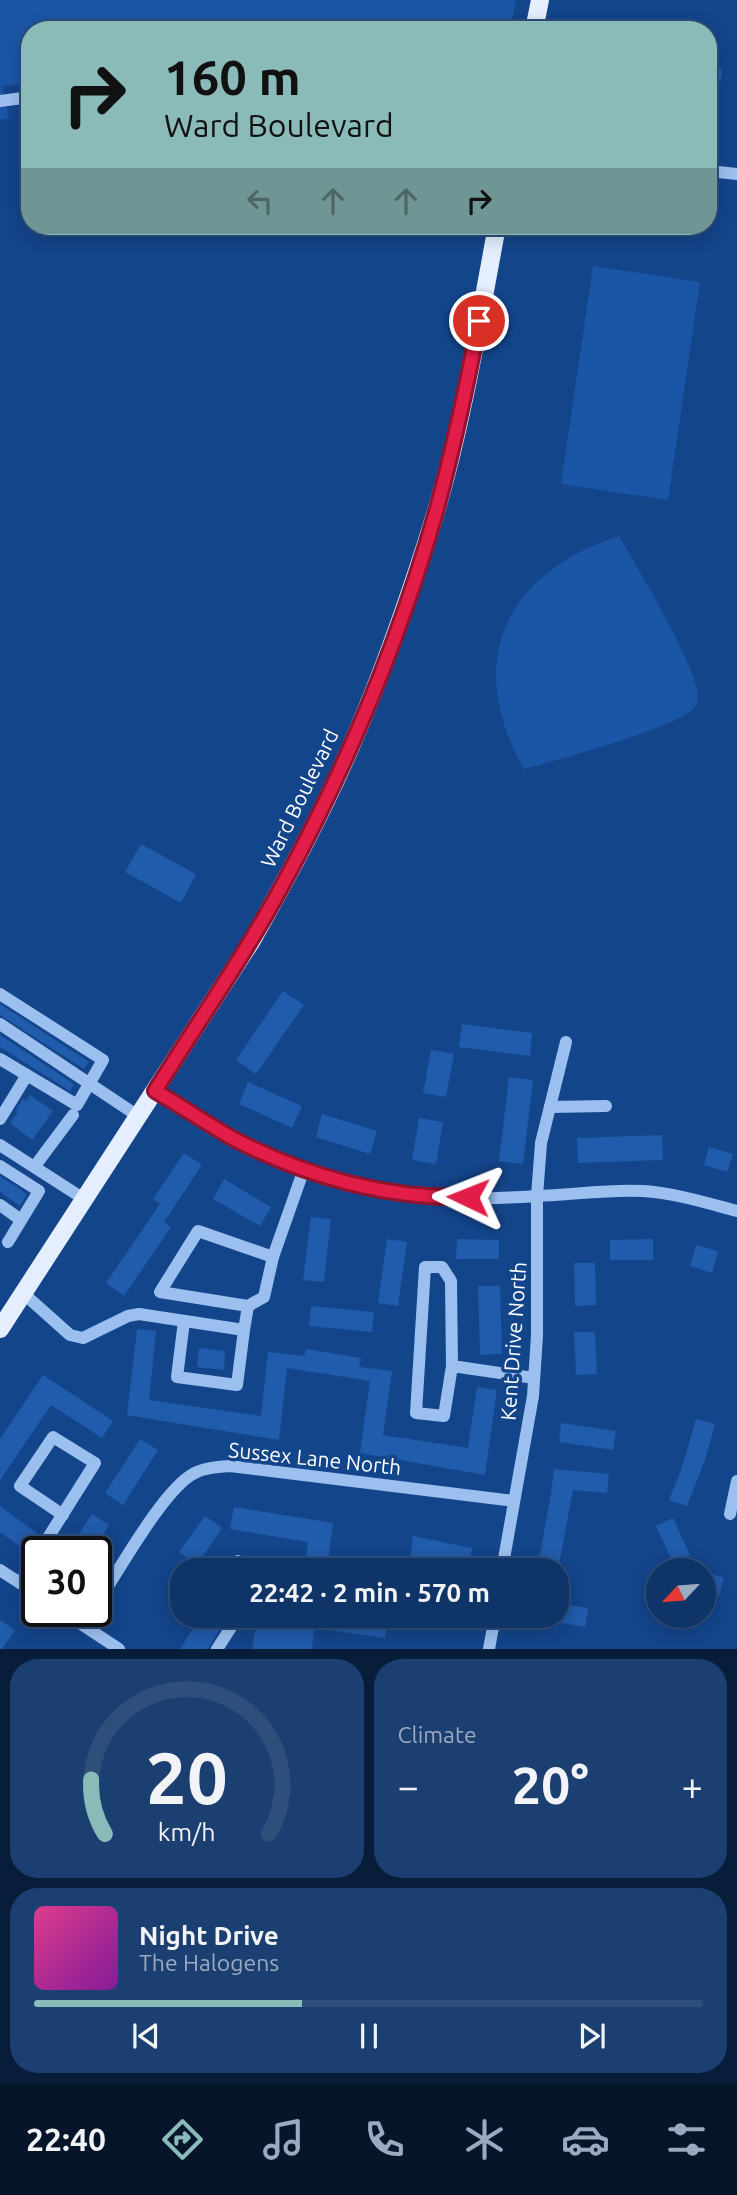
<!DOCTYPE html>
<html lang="en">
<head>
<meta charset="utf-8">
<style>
	:root { --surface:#0e3468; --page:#1c3f71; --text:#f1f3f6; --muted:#9baac0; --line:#2e4f7c; --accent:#8bbbb9 }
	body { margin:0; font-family:Ubuntu,sans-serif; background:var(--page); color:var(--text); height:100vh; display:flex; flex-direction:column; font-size:26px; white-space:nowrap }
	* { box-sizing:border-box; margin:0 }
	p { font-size:23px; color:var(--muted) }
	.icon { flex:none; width:38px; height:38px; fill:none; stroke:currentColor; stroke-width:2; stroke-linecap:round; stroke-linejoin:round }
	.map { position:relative; height:1649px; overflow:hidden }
	.panel { display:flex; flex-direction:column; gap:10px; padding:10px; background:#081d39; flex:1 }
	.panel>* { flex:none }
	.top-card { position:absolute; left:21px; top:21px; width:696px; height:214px; border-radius:28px; box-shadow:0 4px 18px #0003,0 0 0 2px var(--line); background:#8bbbb9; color:#111; overflow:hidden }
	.needle { width:46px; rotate:244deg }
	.controls { position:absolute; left:646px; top:1558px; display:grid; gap:14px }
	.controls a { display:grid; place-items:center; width:70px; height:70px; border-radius:50%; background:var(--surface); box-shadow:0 4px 18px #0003,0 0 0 2px var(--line); font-size:35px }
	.speed { position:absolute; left:21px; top:1536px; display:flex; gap:14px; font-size:35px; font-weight:700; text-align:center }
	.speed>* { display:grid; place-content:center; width:91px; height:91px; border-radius:50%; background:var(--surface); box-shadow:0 4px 18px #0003,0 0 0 2px var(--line); line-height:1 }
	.speed .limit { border:4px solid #111; border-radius:10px; background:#fff; color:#111 }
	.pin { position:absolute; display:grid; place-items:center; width:60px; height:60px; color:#fff; margin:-30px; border:4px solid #fff; border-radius:50%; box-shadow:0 2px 7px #0007 }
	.me { position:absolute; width:77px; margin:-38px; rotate:272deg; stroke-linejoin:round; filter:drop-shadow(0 0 5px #0008) }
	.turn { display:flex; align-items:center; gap:24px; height:147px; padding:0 28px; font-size:32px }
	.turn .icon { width:91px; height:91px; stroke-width:2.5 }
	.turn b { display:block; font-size:49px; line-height:60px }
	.lanes { display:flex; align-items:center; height:66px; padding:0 28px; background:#0003; justify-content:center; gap:35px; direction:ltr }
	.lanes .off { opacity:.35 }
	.big { font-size:52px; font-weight:700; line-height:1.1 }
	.panel .card { flex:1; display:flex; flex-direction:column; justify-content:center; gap:10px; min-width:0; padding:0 24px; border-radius:28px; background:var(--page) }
	.panel .dial { align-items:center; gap:0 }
	.dial svg { height:182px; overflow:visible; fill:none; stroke:var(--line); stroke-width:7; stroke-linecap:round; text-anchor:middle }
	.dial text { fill:var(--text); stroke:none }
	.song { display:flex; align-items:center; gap:21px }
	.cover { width:84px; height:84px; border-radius:10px; background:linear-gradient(135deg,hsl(330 70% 55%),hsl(290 70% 35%)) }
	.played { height:7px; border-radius:4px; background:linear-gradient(90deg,var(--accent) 40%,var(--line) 40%) }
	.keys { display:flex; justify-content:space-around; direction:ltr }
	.heat { display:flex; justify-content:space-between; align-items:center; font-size:38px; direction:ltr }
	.panel .tiles { flex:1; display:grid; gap:10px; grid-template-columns:1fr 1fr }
	.card:last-child { grid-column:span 2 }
	.trip { position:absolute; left:170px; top:1558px; width:399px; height:70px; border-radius:28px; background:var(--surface); box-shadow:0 4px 18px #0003,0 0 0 2px var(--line); font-weight:700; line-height:70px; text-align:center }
	.menu { display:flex; height:112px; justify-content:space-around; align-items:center; background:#06152a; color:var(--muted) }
	.menu .icon { width:49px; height:49px }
	.menu .current { color:var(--accent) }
	.menu b { font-size:32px; color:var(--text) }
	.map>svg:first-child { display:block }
	.green { fill:#1b56a6 }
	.building { fill:#215bab }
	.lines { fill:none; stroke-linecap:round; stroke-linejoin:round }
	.minor { stroke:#9bc0f0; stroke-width:12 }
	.major { stroke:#e4eeff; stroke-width:18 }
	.route-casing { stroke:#92132f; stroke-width:18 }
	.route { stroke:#e11d48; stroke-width:12 }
	.labels { text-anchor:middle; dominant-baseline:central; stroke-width:7; stroke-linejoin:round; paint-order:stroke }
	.street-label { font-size:21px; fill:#fff; stroke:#13458b }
</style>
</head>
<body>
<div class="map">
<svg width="737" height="1649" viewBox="0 0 737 1649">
	<rect width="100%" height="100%" fill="#13458b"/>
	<g class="green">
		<polygon points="0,0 516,0 510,30 30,30 30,83 2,86 9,118 0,120"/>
		<polygon points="593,266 700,282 668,500 561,484"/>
		<path d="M 619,536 C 634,563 707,680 697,704 C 688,726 552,761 524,769 C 463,662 505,573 619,536 Z"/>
	</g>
	<g class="building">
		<polygon points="709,67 722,68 721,81 709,80"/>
		<polygon points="141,844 196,874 181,903 125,872"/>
		<polygon points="283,991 304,1005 256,1074 236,1060"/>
		<polygon points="0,1004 89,1062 84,1069 0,1015"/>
		<polygon points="462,1024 532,1033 530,1056 459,1047"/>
		<polygon points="0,1035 74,1084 70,1091 0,1047"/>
		<polygon points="431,1050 454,1054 446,1097 423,1093"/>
		<polygon points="509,1077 533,1080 523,1164 499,1161"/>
		<polygon points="248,1082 302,1106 292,1128 239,1104"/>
		<polygon points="30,1095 53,1111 32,1140 10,1123 18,1112 16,1110 23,1099 26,1101"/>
		<polygon points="322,1114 377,1131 370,1154 316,1137"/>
		<polygon points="419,1118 443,1122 436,1164 412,1160"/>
		<polygon points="662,1135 663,1160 578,1163 577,1138"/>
		<polygon points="709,1147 733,1154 727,1172 704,1165"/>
		<polygon points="184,1153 202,1165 164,1222 171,1227 124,1296 106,1283 160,1204 153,1199"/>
		<polygon points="0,1176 27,1194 20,1206 0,1192"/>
		<polygon points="224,1179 271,1207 260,1226 213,1199"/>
		<polygon points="311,1217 331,1219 324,1282 303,1280"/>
		<polygon points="387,1239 407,1242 398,1306 378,1303"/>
		<polygon points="457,1239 499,1240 499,1259 456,1259"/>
		<polygon points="653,1239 653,1260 610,1260 610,1240"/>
		<polygon points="696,1245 718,1251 712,1273 690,1266"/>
		<polygon points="574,1263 595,1263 596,1305 575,1306"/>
		<polygon points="478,1286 500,1286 502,1354 480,1355"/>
		<polygon points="311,1306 374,1312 372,1332 309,1326"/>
		<polygon points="137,1329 156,1331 149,1400 261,1416 268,1352 304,1356 306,1349 361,1358 359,1367 392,1371 383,1435 468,1448 477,1387 497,1390 485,1475 360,1453 370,1381 287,1368 279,1440 127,1415"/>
		<polygon points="574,1332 595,1332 597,1374 576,1375"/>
		<polygon points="199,1348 225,1351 224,1370 197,1367"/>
		<polygon points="43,1375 113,1421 102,1438 51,1405 0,1480 0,1439"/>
		<polygon points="696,1419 715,1424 705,1460 687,1506 669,1500 682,1467"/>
		<polygon points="561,1423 616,1431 613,1450 559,1442"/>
		<polygon points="140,1439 158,1450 123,1505 105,1493"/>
		<polygon points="554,1469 609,1474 607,1493 573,1490 558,1570 537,1570 551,1494"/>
		<polygon points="0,1506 39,1535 27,1552 0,1532"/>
		<polygon points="234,1507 333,1523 327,1568 305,1565 308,1542 230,1529"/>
		<polygon points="92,1514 109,1525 92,1552 67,1552"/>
		<polygon points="205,1516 222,1528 197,1565 179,1552"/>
		<polygon points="673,1518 690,1555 673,1563 656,1526"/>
		<polygon points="413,1536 472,1548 468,1570 409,1570"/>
		<polygon points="704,1571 724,1578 719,1596 704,1591"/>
		<polygon points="556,1603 588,1608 585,1627 556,1622"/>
		<polygon points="202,1615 215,1615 224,1622 208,1649 180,1649"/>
		<polygon points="331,1615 388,1617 385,1638 329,1630"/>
		<polygon points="0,1620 15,1630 2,1649 0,1649"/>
		<polygon points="257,1620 279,1623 279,1626 314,1628 312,1649 252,1649"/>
	</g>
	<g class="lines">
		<g class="minor">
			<polyline points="0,101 30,97"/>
			<polyline points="709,171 737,174"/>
			<polyline points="0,994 103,1060 77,1105 0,1059"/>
			<polyline points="0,1024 138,1116"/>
			<path d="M 155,1091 C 180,1106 206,1123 232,1137 C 297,1172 373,1195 446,1198 C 476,1199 507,1198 537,1196 C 572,1195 608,1189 643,1191 C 674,1193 707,1203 737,1211"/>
			<polyline points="550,1107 606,1106"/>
			<polyline points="0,1119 27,1075"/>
			<polyline points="0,1145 84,1199"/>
			<polyline points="0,1166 39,1191 8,1242"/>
			<polyline points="35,1166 73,1115"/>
			<polyline points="0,1205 21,1220"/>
			<polyline points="273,1257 304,1169"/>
			<polyline points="23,1293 70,1335 83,1338 128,1316 139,1314 244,1330 237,1385 177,1377 184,1321"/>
			<polyline points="244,1330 248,1306 160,1292 198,1231 273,1257 264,1297 248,1306"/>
			<polyline points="452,1366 444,1416 416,1413 425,1267 442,1267 451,1281 452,1366 534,1378"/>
			<polyline points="730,1514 737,1481"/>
			<polyline points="39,1552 95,1463 53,1437 20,1486 63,1515"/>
			<polyline points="238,1561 248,1570"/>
			<polyline points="0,1570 37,1594"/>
			<polyline points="502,1570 533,1396 537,1336 537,1196 541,1143 566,1042"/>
			<polyline points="20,1583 37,1556"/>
			<path d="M 96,1605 C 117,1574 163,1490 193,1474 C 203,1468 217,1467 230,1466 L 514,1501"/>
			<polyline points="63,1612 119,1649"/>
			<polyline points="440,1615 493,1623"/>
			<polyline points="217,1649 239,1615"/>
			<polyline points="489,1649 495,1616"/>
		</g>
		<g class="major">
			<polyline points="534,30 540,0"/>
			<path d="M 0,1329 L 251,942 C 287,878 323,812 352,744 C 384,670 411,593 435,515 C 463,421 479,322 497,226"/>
		</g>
	</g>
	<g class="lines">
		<g class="route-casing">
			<path id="route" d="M 468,1197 C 387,1199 304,1176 232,1138 C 206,1123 181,1106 155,1091 C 198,1022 245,955 283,884 C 347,766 399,641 436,512 C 453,449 467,385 479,321"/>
		</g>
		<use href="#route" class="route"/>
	</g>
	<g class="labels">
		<g class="street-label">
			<text transform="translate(299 798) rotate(-64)">Ward Boulevard</text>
			<text transform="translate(513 1341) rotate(-86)">Kent Drive North</text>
			<text transform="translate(315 1458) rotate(6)">Sussex Lane North</text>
		</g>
	</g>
</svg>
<div class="controls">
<a><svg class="needle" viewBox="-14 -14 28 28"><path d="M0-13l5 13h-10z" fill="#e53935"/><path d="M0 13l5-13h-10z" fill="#9baac0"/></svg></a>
</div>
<div class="speed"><div class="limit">30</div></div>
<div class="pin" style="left:479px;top:321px;background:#d93025"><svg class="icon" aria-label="arrive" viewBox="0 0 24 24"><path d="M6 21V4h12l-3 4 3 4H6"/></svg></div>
<svg class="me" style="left:468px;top:1197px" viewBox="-20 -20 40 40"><path d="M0-17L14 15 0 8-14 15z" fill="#e11d48" stroke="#fff" stroke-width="4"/></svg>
<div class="trip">22:42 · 2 min · 570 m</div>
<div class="top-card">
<div class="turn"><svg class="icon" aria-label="right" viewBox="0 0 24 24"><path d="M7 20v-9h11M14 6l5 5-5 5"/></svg><div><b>160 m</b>Ward Boulevard</div></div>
<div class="lanes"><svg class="icon off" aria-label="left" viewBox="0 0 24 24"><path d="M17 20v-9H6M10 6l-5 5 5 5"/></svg><svg class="icon off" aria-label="ahead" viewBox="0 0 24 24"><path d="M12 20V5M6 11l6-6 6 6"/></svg><svg class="icon off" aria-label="ahead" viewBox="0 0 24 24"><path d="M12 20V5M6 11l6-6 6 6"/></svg><svg class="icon" aria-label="right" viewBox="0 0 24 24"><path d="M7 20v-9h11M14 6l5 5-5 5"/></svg></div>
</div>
</div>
<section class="panel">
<div class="tiles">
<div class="card dial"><svg viewBox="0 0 100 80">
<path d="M14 69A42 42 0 1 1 86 69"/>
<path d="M14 69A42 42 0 0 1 8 45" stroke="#8bbbb9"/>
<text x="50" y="56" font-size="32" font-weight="700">20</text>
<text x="50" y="72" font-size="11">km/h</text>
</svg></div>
<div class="card"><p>Climate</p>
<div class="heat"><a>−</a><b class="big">20°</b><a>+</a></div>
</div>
<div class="card">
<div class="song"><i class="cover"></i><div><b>Night Drive</b><p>The Halogens</p></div></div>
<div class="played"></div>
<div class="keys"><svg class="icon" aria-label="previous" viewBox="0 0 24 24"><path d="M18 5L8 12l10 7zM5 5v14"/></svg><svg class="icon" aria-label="pause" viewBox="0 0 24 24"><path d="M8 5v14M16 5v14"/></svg><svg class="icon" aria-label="next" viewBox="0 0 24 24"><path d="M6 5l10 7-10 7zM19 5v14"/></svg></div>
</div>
</div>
</section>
<nav class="menu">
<b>22:40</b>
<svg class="icon current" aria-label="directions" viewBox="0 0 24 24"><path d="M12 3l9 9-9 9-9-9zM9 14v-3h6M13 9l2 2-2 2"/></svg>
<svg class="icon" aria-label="music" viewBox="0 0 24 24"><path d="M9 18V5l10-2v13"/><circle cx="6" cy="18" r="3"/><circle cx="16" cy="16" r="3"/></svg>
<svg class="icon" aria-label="phone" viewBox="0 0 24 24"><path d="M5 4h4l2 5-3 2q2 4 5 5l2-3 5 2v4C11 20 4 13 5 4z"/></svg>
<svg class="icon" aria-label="climate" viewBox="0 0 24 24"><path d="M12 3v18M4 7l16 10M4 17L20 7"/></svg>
<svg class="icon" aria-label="car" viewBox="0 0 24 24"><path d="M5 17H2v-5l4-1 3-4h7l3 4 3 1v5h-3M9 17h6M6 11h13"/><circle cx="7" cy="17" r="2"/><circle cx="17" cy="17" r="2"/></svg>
<svg class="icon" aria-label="filters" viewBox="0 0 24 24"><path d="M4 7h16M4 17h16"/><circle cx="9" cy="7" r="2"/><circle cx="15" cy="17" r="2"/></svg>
</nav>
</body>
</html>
